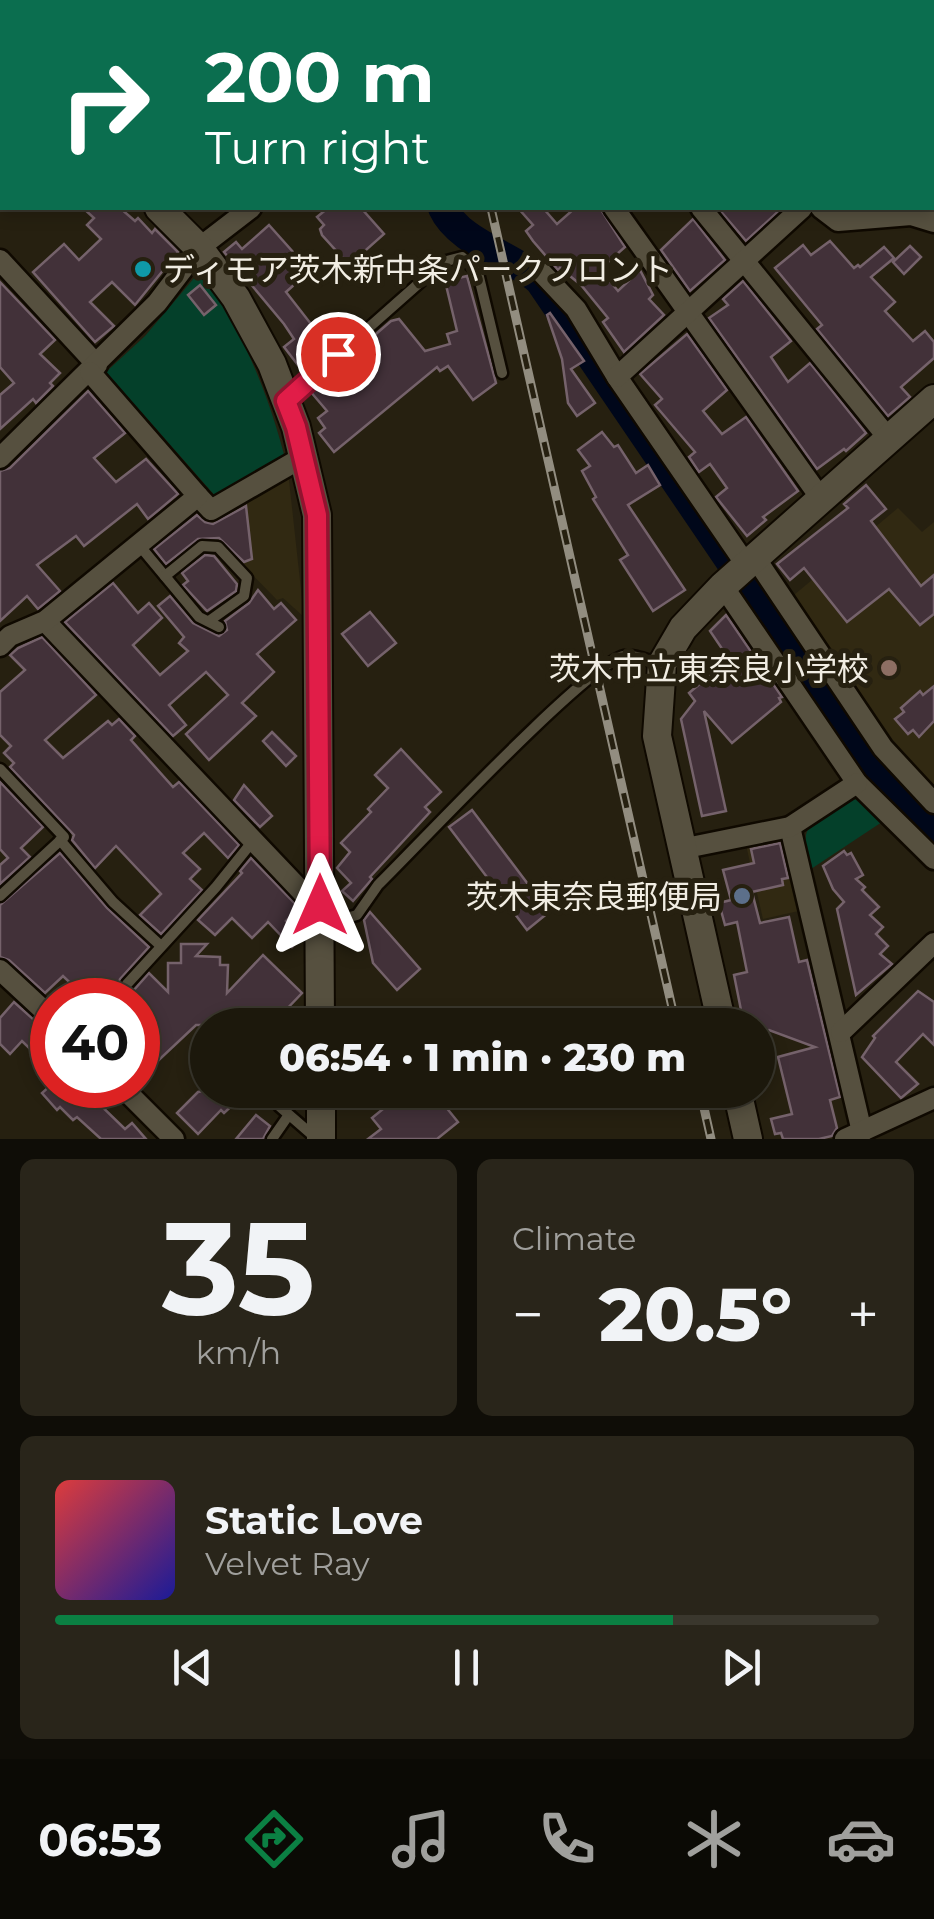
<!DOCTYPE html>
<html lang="en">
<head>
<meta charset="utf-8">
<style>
	:root { --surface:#1c180c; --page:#29251a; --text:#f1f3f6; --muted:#a0a09d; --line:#3a372d; --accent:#0b8043 }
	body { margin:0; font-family:Montserrat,"Noto Sans JP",sans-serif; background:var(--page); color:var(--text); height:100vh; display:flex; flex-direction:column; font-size:38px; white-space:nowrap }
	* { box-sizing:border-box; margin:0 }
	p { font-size:32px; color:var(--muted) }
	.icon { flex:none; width:55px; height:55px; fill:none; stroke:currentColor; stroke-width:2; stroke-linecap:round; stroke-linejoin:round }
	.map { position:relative; height:1139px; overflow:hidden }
	.panel { display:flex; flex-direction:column; gap:20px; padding:20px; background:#0f0d07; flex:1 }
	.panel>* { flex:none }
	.top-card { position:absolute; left:0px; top:0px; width:935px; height:210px; box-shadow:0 5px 15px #0003,0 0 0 2px var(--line); background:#0b6e4f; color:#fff; overflow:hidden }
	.speed { position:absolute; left:30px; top:978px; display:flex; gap:20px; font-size:50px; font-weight:700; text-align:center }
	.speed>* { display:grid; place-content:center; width:130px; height:130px; border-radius:50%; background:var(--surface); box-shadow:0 5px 15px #0003,0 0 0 2px var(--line); line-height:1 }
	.speed .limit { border:15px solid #d22; background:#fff; color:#111 }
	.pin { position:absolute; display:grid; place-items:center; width:85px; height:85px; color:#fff; margin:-42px; border:5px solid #fff; border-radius:50%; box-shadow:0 2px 10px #0007 }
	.me { position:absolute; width:110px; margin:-55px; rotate:0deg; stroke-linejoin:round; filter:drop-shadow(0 0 8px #0008) }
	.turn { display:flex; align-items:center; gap:35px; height:210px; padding:0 40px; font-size:45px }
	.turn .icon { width:130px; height:130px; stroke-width:2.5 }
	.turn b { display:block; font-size:70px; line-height:85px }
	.big { font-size:75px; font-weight:800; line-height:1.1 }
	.panel .card { flex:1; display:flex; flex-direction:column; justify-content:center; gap:15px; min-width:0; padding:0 35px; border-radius:15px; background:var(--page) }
	.panel .dial { align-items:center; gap:0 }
	.dial b { font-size:130px; line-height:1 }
	.song { display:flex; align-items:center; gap:30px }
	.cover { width:120px; height:120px; border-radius:15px; background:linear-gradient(135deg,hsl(0 70% 55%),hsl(240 70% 35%)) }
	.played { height:10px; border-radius:5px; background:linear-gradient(90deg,var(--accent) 75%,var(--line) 75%) }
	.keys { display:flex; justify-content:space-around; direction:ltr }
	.heat { display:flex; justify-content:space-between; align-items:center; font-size:55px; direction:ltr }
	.panel .tiles { flex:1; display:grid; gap:20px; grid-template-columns:1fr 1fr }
	.card:last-child { grid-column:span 2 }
	.trip { position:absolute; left:190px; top:1008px; width:585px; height:100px; border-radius:50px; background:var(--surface); box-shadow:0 5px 15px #0003,0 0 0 2px var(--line); font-weight:800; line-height:100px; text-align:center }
	.tab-bar { display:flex; height:160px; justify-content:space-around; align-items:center; background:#0b0a05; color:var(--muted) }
	.tab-bar .icon { width:70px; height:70px }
	.tab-bar .on { color:var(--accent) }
	.tab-bar b { font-size:45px; color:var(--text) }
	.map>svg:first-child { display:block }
	.built { fill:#312912 }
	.green { fill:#04402a }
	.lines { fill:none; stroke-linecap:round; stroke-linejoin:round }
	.river { stroke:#00071a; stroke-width:30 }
	.building { fill:#423139; stroke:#75626b; stroke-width:2.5 }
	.lane-casing { stroke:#0f0900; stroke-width:15 }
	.street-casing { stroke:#0f0900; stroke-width:25 }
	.secondary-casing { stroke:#0f0900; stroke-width:32 }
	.lane { stroke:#56503f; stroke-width:10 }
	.street { stroke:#56503f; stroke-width:20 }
	.secondary { stroke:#56503f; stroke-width:28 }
	.rail-casing { stroke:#928d80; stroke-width:9 }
	.rail { stroke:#262010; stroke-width:5; stroke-dasharray:15; stroke-linecap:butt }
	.route-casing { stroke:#92132f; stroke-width:25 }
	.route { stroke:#e11d48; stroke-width:18 }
	.culture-dot { fill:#0f9aa8; stroke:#262010; stroke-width:4 }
	.education-dot { fill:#8d6e63; stroke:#262010; stroke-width:4 }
	.service-dot { fill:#5c6f8a; stroke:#262010; stroke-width:4 }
	.labels { text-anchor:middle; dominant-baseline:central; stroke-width:10; stroke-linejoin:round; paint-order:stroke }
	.poi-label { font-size:32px; fill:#f1ede3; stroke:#262010; text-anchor:end }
</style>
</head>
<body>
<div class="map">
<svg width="934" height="1139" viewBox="0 0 934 1139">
	<rect width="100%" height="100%" fill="#262010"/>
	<g class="built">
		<polygon points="288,471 304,617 283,598 277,600 193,514 204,504"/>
		<polygon points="898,508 922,532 934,522 934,785 893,740 794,595"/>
		<polygon points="779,837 788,844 803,910 763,919 746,845"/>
	</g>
	<g class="green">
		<path d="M 201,270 C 241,329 267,389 285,458 L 217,498 L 106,372 L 145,336 Z"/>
		<path d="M 859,799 L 882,822 L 811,869 C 809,858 804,845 806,835 C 810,817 842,800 859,799 Z"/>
	</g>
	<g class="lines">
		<g class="river">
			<polyline points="356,0 357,2"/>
			<path d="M 443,208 C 459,243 512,255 540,281 L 871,768 L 934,832"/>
		</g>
	</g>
	<g class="building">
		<polygon points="83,208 120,208 135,221 138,218 152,233 155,229 178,252 135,305 112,282 90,302 114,326 95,342 33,272 64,244 79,260 101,239 87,225 94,218"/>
		<polygon points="328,208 361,208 384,234 349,265 322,235 320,229 324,225 317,217"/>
		<polygon points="518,208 543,208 557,224 575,208 600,208 625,247 600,269 618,291 640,270 653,295 649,299 664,315 624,352 603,322 608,318 581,285 560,268 558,270 533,241 526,231 533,225"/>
		<polygon points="718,208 782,208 746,241"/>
		<polygon points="693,219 725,260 690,291 661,250"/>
		<polygon points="269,225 310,271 286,292 325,342 309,355 315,363 304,373 284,347 294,339 284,324 224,252 236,242 242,249"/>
		<polygon points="830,241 854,268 858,265 860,267 884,247 894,258 871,277 895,302 885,311 913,341 925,331 934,342 934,358 901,387 910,397 888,416 817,329 822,325 775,268 803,245 811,255"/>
		<polygon points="910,246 921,257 904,274 893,262"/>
		<polygon points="467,276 496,383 473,400 448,366 440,371 437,367 334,452 319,433 325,428 318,418 327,411 310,391 391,321 399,319 425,351 450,344 447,334 457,331 445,281"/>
		<polygon points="743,281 791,341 771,357 788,382 810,363 866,433 846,451 844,449 817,469 709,318 728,305 723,299"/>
		<polygon points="0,282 55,340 40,354 60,373 50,383 53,386 36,403 33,399 0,429 0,395 14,383 0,367"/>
		<polygon points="200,285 216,305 204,315 188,295"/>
		<polygon points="550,313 584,361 571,369 595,403 577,416 568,403 562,359 547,315"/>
		<polygon points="687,334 727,390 703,411 722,434 746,417 798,491 763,517 766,520 747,536 716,497 727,488 710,464 699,472 689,457 695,452 655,405 662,399 640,374"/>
		<polygon points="88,391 125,433 94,458 116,482 146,459 178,494 148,519 137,504 84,546 76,536 37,565 60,591 38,609 27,596 0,621 0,471 10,468"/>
		<polygon points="602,432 614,447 618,445 636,473 648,465 660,485 628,505 685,590 653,611 620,560 628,555 593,499 596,497 582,471 590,466 578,450"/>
		<polygon points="866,485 886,509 871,521 921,586 934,575 934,614 920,625 889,589 847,622 804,568 790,580 777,564 848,508 844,504"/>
		<polygon points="246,506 252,559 244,562 219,538 198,539 166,564 154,549 197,515 205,522 213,524"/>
		<polygon points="205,555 214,556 237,584 236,591 207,611 183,585 188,581 182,573"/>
		<polygon points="113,583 138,613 149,603 162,618 133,645 160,675 188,651 179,643 184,637 158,606 170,596 193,623 219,636 227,630 225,621 249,603 258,590 274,609 281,603 296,620 257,654 274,672 242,703 256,716 209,760 186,734 228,695 206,672 169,705 186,725 173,736 65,622"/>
		<polygon points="370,612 396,643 368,666 342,634"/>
		<polygon points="726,615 782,697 779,698 781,702 732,743 704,711 726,811 702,816 681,719 695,701 689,693 729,659 710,631"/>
		<polygon points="42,637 96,695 45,740 63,758 108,721 112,725 119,719 135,736 131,740 173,787 179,782 239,845 228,858 204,833 183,853 200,869 190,879 202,890 161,934 140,915 161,894 116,846 95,868 72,840 74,835 10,767 14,763 4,753 11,746 0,735 0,692 25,670 10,655 18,648"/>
		<polygon points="934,686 934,721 919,737 913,730 908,734 895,719 904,712 901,708 920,691 923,695"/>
		<polygon points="272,732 296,756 286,766 263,741"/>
		<polygon points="401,749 441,792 425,807 430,812 370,877 372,879 353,901 342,891 351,883 337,868 350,852 341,843 371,812 368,809 388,788 375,775"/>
		<polygon points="0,782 43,827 21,848 30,857 0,884 0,865 8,858 0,849"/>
		<polygon points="244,785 272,816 260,827 234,800"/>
		<polygon points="472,810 549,912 527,930 449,827"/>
		<polygon points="780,843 788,878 782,879 783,885 752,892 760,923 789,917 799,962 807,960 840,1097 830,1100 837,1128 832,1136 819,1139 783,1139 781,1133 775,1134 771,1119 792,1114 778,1057 815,1047 769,1030 758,1032 758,1025 744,1025 734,975 747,972 737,922 725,925 719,903 731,900 723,870 754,863 751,849"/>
		<polygon points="844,851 847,855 851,853 863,875 856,879 865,887 862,890 879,907 870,915 883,927 876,934 888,946 880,954 892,964 856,995 837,909 844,902 833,889 823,866"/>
		<polygon points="60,853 107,908 149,947 120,979 118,986 122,991 133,991 149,973 168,992 168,963 181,963 181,944 207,944 196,956 220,957 220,965 228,965 227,993 263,955 302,993 283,1013 283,1025 196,1025 145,1073 138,1066 138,1000 88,1000 63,976 45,993 9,960 0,957 0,905"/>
		<polygon points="251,858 299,908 286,921 302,937 292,947 268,922 252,938 232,918 215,935 198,920 242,873 240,871"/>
		<polygon points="370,912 420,969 397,990 373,963 364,920"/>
		<polygon points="918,991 934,1002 934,1045 923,1034 896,1062 918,1084 901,1098 862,1057 875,1038 873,1036"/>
		<polygon points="14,1002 43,1028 52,1031 52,1070 22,1041 10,1054 0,1044 0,1018"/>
		<polygon points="51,1085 107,1085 95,1100 125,1129 132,1123 146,1139 101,1139 77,1117 73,1120 60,1107 57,1110 42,1093"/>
		<polygon points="208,1090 249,1090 224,1113 221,1110 198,1134 177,1113 198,1092"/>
		<polygon points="394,1090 432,1090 458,1122 437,1139 368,1139 381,1129 372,1118 383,1109 381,1106 385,1102 383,1099"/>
		<polygon points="256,1115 270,1126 263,1139 236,1139"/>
	</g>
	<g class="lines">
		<g class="lane-casing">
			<g id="lane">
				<polyline points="287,400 443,262 462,257 478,273 502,373"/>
				<polyline points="139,545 199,617 219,627"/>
				<polyline points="165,576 202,546 218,547 247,578 244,596 209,621"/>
				<polyline points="0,769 64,837 0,896"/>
				<polyline points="60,840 113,902 161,946"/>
				<path d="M 322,925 L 357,915 L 378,885 C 416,848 587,664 624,656 C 635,654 651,662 661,664"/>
				<polyline points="127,984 216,887 253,841"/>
				<polyline points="279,1106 317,1139"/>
				<polyline points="272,1139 288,1116"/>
			</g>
		</g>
		<g class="street-casing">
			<g id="street">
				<polyline points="337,0 338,2"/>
				<polyline points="378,0 379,2"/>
				<polyline points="522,0 523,2"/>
				<polyline points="639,0 641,2"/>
				<polyline points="856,0 858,2"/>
				<polyline points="44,2 47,0"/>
				<polyline points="484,2 486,0"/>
				<polyline points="932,70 934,71"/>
				<polyline points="0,76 2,74"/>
				<polyline points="614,208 822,500"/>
				<polyline points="701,208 889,439"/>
				<polyline points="821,208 838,221 911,215 934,222"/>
				<polyline points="0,260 97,365"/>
				<polyline points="542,273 576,309 617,377 747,566"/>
				<polyline points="617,377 802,208"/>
				<polyline points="0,458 157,303 199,248 251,208"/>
				<polyline points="198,496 211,510 303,457"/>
				<polyline points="756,559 883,748 934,803"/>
				<polyline points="723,586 857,783 934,859"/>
				<polyline points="45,621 305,895 320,905"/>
				<polyline points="0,646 10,636 45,621 198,496 90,372"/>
				<polyline points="790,827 862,1132"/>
				<polyline points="681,849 790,827 857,783"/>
				<polyline points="0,970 52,1018"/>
				<polyline points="841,1032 934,943"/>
				<polyline points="120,1085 174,1139"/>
				<polyline points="845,1139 934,1098"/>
			</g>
		</g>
		<g class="secondary-casing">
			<g id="secondary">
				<polyline points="0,46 2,48"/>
				<polyline points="159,208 199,248 236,298 272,364 296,427 317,515 320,1025"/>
				<polyline points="722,1025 657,736 662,664 683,628 723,586 934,399"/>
				<polyline points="321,1090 321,1139"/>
				<polyline points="737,1090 748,1139"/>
			</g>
		</g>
		<use href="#lane" class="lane"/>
		<use href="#street" class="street"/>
		<use href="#secondary" class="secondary"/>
		<g class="rail-casing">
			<g id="rail">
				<polyline points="455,0 455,2"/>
				<polyline points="491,208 676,1025"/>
				<polyline points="700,1090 711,1139"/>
			</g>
		</g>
		<use href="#rail" class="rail"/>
	</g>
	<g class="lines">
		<g class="route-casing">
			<polyline id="route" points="320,905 317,515 296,427 286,401 338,354"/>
		</g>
		<use href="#route" class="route"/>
	</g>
	<circle class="culture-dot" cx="143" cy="269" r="10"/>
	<circle class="education-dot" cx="889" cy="668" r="10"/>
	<circle class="service-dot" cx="742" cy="896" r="10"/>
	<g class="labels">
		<g class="poi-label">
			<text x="163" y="269" text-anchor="start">ディモア茨木新中条パークフロント</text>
			<text x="869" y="668">茨木市立東奈良小学校</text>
			<text x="722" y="896">茨木東奈良郵便局</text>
		</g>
	</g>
</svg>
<div class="speed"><div class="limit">40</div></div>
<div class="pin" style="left:338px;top:354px;background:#d93025"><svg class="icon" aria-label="arrive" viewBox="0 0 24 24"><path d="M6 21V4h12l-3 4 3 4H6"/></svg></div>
<svg class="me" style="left:320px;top:905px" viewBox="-20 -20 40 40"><path d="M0-17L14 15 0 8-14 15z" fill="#e11d48" stroke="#fff" stroke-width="4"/></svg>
<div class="trip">06:54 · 1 min · 230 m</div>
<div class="top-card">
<div class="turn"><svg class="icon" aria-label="right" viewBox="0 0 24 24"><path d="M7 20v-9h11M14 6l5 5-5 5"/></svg><div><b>200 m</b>Turn right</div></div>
</div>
</div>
<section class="panel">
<div class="tiles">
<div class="card dial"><b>35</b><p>km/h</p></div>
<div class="card"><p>Climate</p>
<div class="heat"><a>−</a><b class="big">20.5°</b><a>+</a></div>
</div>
<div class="card">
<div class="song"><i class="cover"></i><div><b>Static Love</b><p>Velvet Ray</p></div></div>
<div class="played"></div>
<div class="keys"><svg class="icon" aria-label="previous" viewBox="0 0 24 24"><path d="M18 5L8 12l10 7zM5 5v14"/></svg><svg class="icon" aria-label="pause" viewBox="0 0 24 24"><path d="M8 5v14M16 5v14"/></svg><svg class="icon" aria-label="next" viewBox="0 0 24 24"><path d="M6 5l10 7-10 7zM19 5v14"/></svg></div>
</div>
</div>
</section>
<nav class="tab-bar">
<b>06:53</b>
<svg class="icon on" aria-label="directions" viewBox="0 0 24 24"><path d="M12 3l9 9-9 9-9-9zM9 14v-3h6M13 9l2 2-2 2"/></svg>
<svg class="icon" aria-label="music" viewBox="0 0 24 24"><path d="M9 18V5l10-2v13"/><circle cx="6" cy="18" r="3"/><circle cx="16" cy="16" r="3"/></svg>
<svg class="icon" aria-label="phone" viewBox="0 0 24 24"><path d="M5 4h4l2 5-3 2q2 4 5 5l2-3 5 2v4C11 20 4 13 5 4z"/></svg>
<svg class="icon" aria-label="climate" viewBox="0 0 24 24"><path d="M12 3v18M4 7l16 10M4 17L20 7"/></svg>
<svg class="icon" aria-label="car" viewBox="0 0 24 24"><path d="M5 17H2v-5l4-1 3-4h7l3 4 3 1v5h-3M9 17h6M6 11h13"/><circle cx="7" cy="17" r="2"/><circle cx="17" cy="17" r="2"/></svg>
</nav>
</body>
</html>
